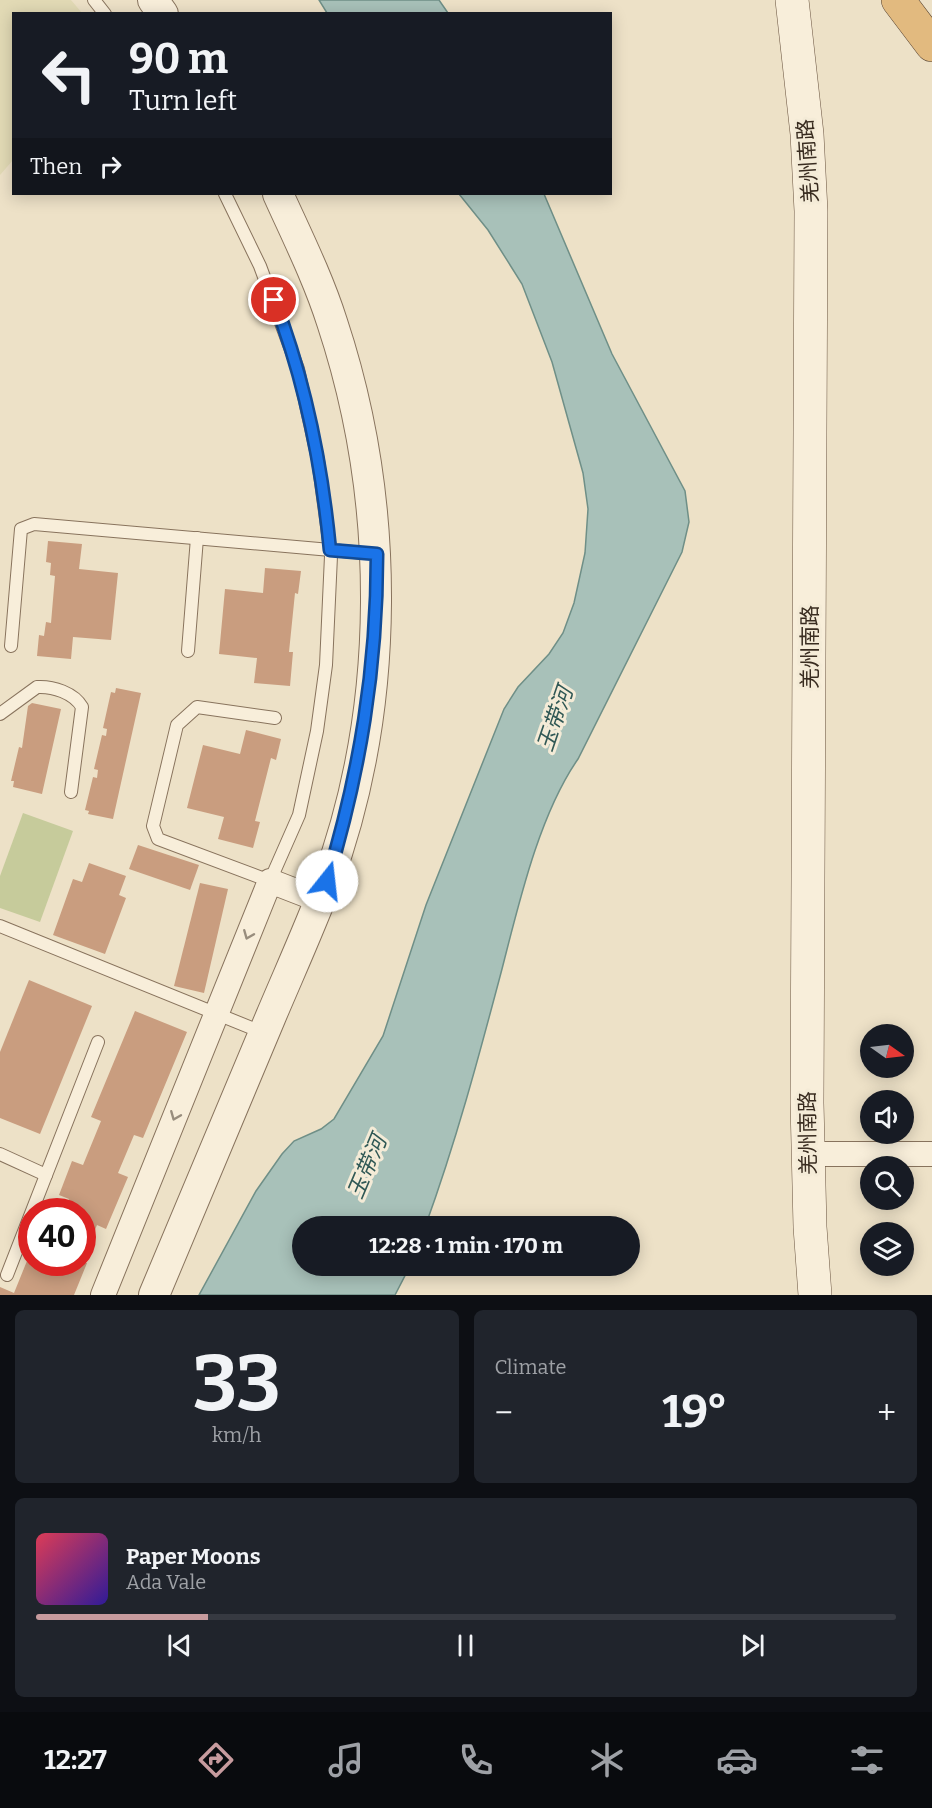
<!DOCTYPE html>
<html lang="en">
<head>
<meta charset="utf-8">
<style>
	:root { --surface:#171b24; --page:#20242c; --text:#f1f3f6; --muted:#9ea1a6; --line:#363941; --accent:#c79b9e }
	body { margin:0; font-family:Bitter,"Noto Sans SC",serif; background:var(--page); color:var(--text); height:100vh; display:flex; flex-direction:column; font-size:22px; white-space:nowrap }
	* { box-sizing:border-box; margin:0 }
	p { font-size:20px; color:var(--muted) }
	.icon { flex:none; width:33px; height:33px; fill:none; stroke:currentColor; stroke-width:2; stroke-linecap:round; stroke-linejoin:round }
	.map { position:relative; height:1295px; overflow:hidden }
	.side { display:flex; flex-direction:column; gap:15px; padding:15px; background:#0d0f14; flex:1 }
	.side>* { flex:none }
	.top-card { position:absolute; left:12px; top:12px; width:600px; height:183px; border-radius:0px; box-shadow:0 3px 15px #0003; background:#171b24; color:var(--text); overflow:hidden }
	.needle { width:39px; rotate:104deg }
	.tools { position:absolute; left:860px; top:1024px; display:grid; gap:12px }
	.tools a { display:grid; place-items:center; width:54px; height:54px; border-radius:50%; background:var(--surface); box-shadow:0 3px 15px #0003; font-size:30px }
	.speed { position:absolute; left:18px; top:1198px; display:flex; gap:12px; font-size:30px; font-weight:700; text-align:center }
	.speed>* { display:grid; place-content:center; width:78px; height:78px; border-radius:50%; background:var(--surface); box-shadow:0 3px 15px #0003; line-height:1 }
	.speed .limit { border:9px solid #d22; background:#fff; color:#111 }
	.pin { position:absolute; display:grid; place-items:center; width:51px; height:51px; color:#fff; margin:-26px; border:3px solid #fff; border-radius:50%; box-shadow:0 2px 6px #0007 }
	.me { position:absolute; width:66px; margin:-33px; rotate:16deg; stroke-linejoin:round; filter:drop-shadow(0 0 4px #0008) }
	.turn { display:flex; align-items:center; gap:21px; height:126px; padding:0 18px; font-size:27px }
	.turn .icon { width:78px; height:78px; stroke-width:2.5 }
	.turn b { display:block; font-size:42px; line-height:51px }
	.then { display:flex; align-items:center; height:57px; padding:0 18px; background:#0003; gap:12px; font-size:22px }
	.big { font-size:45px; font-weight:700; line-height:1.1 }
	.side .card { flex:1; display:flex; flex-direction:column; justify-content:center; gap:9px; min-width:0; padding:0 21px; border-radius:9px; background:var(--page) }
	.side .dial { align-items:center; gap:0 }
	.dial b { font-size:78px; line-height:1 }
	.song { display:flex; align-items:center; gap:18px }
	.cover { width:72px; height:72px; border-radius:9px; background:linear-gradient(135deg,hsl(350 70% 55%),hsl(250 70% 35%)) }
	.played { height:6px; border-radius:3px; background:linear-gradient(90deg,var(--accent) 20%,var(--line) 20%) }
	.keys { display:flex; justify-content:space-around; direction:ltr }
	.heat { display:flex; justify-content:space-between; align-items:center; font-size:33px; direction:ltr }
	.side .tiles { flex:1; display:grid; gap:15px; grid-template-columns:1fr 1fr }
	.card:last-child { grid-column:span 2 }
	.trip { position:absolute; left:292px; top:1216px; width:348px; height:60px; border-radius:30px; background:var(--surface); box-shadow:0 3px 15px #0003; font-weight:700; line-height:60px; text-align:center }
	.tab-bar { display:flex; height:96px; justify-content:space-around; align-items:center; background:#090b0e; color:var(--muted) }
	.tab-bar .icon { width:42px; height:42px }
	.tab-bar .active { color:var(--accent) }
	.tab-bar b { font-size:27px; color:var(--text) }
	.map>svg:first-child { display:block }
	.farmland { fill:#e2dab5 }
	.green { fill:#c6cb9b }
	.water { fill:#a8c1b9; stroke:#6f8f87; stroke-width:1.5 }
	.building { fill:#c99d7f }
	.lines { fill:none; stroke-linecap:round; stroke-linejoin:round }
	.service-casing { stroke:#88735d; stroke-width:14 }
	.minor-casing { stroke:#88735d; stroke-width:26 }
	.tertiary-casing { stroke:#88735d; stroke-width:32 }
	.secondary-casing { stroke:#6a5440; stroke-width:34 }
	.trunk-casing { stroke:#564231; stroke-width:34 }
	.service { stroke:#f8eeda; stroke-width:12 }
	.minor { stroke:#f8eeda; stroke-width:24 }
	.tertiary { stroke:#f8eeda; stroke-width:30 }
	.secondary { stroke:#f8eeda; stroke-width:33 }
	.trunk { stroke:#e2ba7f; stroke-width:33 }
	.oneway { stroke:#988d7d }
	.route-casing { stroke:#114b97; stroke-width:15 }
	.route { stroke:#1a73e8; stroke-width:10 }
	.labels { text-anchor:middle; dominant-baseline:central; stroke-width:6; stroke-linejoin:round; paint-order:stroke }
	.street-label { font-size:21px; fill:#392c20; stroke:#f4ebd7 }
	.water-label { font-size:22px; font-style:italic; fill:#305855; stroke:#f4ebd7 }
</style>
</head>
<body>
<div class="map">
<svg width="932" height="1295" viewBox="0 0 932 1295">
	<rect width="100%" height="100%" fill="#ede1c7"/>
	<polygon class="farmland" points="0,0 71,0 82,13 14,14 13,160 0,175"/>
	<polygon class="green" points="23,813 73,831 40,922 0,908 0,876"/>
	<g class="water">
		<polygon points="319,0 439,0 448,13 327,13"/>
		<path d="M 459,194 L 544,194 L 612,354 L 685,491 L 689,522 L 682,552 L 578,759 C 539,815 519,903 502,969 C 479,1056 456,1142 425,1227 L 303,1227 L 303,1266 L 410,1266 L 395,1295 L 199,1295 L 256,1191 L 282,1154 L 294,1141 L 321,1129 L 334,1119 L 383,1036 L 426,905 L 504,709 L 518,687 L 549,654 L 563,633 L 574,603 L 585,553 L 588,509 L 583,473 L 552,362 L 522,284 L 488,230 Z"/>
	</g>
	<g class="building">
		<polygon points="48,541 82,544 79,569 118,573 111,640 73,637 71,659 37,656 39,635 44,636 46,622 51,623 55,576 50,575 51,563 46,562"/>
		<polygon points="265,568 301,571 298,594 295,593 289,652 293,652 290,686 254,683 257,658 219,654 225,589 263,593"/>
		<polygon points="116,688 141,693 113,819 88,814 89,811 85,810 93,777 97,778 98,770 94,769 102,735 106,736 107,729 103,728 111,692 115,693"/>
		<polygon points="32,703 61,709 42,794 13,787 14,781 11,781 19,747 22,748 28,706"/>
		<polygon points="246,730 281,739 276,760 271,758 255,821 260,822 253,848 218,839 224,817 187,808 203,745 240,754"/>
		<polygon points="138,845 199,865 190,890 129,869"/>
		<polygon points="89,863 126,876 119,895 126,898 105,954 53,935 73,879 82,882"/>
		<polygon points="200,883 228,889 204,993 174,986"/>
		<polygon points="29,980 92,1006 40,1134 0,1118 0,1052"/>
		<polygon points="135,1011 187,1032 143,1138 134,1135 118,1173 128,1177 106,1229 97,1225 82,1260 82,1212 64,1212 69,1199 59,1195 72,1161 83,1165 101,1121 91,1117"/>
		<polygon points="31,1251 32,1263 87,1263 74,1295 0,1295 0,1287 14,1293"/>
	</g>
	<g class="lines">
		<g class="service-casing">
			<g id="service">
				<polyline points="94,0 105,14"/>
				<polyline points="225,194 260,266 298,369 318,460 331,556 326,665 317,731 299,815 270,881 158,839 153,826 177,725 197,707 275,718"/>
				<polyline points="11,646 21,529 34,524 376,554"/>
				<polyline points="188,651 197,538"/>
				<path d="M 0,714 L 37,687 C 53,686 74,693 82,707 L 71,792"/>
				<polyline points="0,926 264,1033"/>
				<polyline points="0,1154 46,1175"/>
				<polyline points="7,1275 98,1042"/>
			</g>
		</g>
		<g class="minor-casing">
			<g id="minor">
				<polyline points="808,1154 932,1154"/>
				<polyline points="103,1295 270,881 319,900"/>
			</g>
		</g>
		<g class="tertiary-casing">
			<g id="tertiary">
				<polyline points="153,0 163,14"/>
				<path d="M 154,1295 C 193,1202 232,1109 271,1016 C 290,971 310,927 327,882 C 392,705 391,500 332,322 C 318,278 297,236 278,194"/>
			</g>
		</g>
		<g class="secondary-casing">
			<polyline id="secondary" points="792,0 807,134 811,211 807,1103 810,1227 815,1295"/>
		</g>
		<g class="trunk-casing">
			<polyline id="trunk" points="898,0 932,45"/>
		</g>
		<use href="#service" class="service"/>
		<use href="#minor" class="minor"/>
		<use href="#tertiary" class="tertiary"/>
		<use href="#secondary" class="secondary"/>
		<use href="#trunk" class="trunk"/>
	</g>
	<defs><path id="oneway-chevron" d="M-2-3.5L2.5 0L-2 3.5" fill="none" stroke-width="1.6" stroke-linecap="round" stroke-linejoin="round" transform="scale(1.5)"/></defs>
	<g class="oneway">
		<use href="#oneway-chevron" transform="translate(248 935) rotate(112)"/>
		<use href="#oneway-chevron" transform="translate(175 1116) rotate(112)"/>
	</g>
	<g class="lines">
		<g class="route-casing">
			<path id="route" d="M 274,300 C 305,380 322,465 330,550 L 377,554 C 377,668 360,772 327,881"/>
		</g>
		<use href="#route" class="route"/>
	</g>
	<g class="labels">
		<g class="street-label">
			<text transform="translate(808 161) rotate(-94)">羌州南路</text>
			<text transform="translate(810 647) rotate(-90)">羌州南路</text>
			<text transform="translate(808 1133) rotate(-91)">羌州南路</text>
		</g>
		<g class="water-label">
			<text transform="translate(555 719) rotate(-71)">玉带河</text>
			<text transform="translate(367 1167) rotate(-67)">玉带河</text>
		</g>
	</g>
</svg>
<div class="tools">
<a><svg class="needle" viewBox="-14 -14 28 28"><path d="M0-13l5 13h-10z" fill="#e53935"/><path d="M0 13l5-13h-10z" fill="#9ea1a6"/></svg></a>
<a><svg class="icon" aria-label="sound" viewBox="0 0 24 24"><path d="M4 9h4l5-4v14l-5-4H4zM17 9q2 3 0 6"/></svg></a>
<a><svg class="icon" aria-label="search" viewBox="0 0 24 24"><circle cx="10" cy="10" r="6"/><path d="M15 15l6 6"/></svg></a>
<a><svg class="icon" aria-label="layers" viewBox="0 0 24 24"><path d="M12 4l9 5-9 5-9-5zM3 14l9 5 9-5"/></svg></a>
</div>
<div class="speed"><div class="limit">40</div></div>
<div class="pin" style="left:274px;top:300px;background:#d93025"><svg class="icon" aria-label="arrive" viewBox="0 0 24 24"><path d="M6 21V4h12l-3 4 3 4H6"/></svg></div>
<svg class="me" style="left:327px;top:881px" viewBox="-20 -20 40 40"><circle r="19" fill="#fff"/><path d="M0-13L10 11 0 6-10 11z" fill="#1a73e8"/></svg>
<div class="trip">12:28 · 1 min · 170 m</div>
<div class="top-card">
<div class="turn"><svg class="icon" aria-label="left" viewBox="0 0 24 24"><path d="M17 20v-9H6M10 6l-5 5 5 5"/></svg><div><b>90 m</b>Turn left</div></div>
<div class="then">Then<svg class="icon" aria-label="right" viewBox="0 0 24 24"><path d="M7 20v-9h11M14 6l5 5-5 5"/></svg></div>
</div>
</div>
<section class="side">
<div class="tiles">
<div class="card dial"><b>33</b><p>km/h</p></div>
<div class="card"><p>Climate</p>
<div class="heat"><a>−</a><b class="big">19°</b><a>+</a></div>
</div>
<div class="card">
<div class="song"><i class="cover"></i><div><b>Paper Moons</b><p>Ada Vale</p></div></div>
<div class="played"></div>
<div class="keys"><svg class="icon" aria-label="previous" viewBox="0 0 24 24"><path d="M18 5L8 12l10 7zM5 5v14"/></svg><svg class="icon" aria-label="pause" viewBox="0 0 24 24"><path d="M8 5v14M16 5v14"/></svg><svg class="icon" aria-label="next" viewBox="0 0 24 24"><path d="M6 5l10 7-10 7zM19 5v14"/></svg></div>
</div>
</div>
</section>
<nav class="tab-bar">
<b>12:27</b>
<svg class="icon active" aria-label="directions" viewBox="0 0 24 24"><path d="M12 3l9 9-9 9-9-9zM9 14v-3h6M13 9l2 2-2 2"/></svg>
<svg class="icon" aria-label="music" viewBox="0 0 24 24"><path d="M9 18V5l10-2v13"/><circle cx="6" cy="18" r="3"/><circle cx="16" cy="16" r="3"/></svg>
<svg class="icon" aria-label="phone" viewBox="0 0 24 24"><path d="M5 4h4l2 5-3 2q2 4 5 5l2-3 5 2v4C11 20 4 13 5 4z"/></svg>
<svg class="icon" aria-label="climate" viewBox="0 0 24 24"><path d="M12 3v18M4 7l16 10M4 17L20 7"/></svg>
<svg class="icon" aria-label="car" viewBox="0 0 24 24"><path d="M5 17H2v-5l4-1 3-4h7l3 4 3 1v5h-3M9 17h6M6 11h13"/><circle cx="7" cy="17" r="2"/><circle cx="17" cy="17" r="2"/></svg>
<svg class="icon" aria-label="filters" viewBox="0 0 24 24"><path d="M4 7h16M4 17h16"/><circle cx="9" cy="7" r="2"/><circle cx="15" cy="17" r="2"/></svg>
</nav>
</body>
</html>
